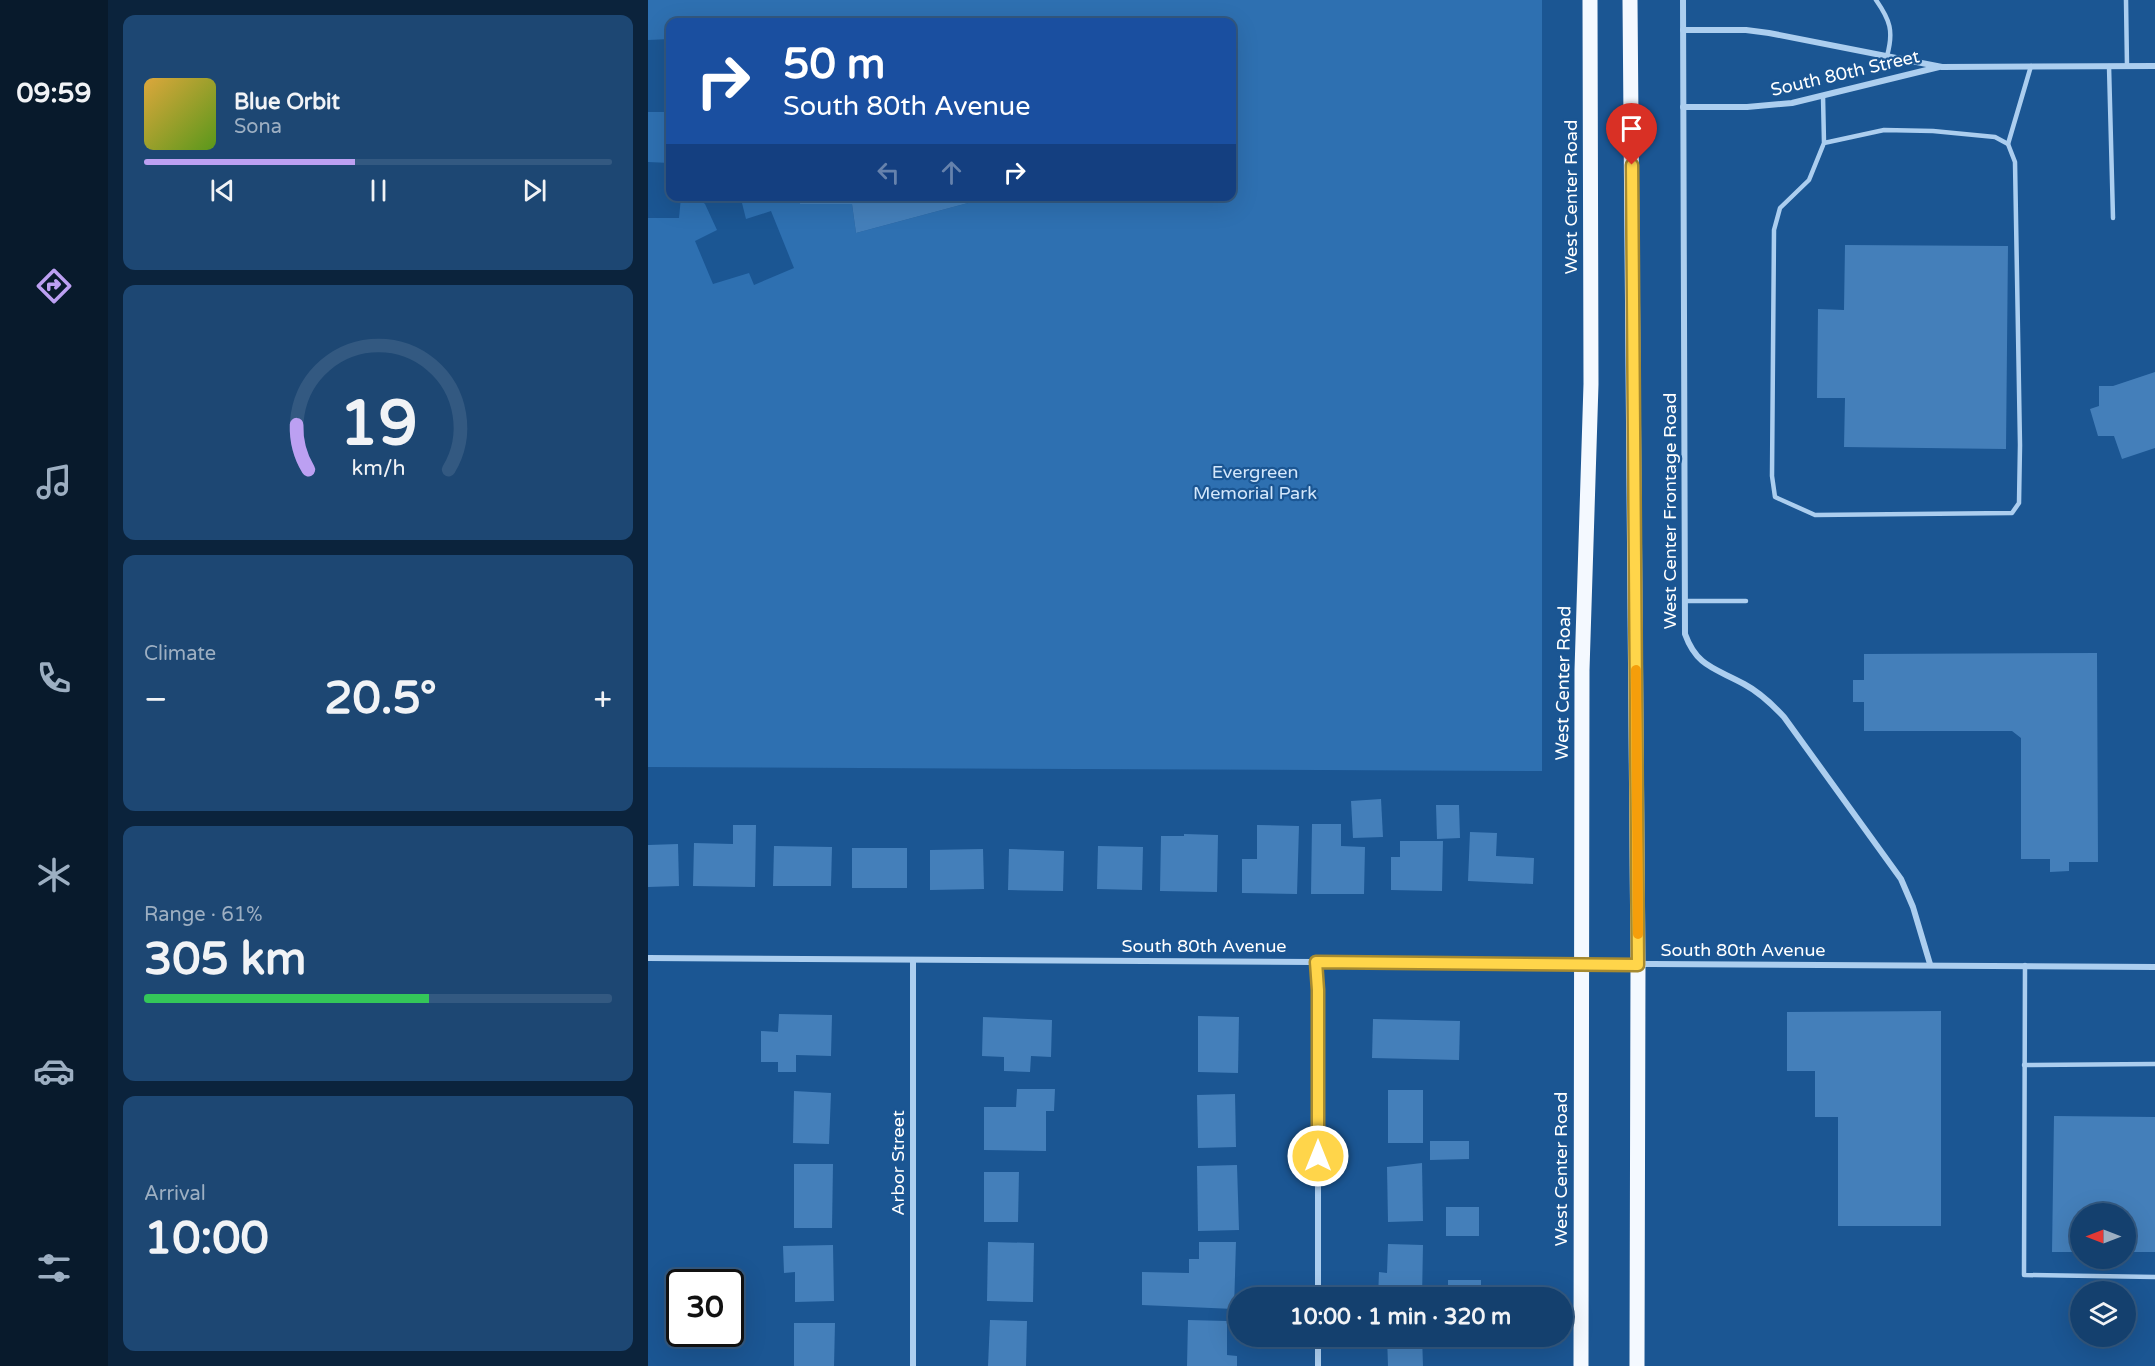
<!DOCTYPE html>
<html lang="en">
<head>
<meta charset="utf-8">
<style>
	:root { --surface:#14406e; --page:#1d4773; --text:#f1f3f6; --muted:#9dafc2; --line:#335981; --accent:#bca0f2 }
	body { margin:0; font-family:"Varela Round",sans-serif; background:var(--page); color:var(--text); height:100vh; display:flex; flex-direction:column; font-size:22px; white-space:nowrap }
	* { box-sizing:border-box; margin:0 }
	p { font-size:20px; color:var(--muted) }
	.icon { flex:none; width:33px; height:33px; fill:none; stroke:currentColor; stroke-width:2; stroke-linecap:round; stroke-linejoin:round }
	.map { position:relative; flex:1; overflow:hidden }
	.sheet { display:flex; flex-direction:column; gap:15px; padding:15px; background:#0b233c; width:540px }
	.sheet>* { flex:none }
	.top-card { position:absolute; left:18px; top:18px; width:570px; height:183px; border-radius:12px; box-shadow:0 6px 24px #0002,0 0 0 2px var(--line); background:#1a4fa0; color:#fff; overflow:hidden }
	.needle { width:39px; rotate:270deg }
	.buttons { position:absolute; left:1422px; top:1203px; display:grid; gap:12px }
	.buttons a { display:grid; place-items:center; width:66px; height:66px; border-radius:50%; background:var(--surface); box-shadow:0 6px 24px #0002,0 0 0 2px var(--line); font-size:30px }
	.speed { position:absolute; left:18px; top:1269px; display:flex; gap:12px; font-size:30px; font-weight:700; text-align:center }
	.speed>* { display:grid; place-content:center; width:78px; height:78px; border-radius:50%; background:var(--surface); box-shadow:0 6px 24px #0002,0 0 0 2px var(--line); line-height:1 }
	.speed .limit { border:3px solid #111; border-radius:9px; background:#fff; color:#111 }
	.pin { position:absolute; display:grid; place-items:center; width:51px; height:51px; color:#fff; margin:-62px -26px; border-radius:50% 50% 50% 0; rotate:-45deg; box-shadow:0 0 6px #0007 }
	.pin .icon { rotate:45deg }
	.me { position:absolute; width:66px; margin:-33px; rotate:0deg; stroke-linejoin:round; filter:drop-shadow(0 0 4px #0008) }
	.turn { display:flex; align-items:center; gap:21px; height:126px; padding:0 18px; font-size:27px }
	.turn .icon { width:78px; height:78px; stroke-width:2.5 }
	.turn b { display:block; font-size:42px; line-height:51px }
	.lanes { display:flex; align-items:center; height:57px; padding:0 18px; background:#0003; justify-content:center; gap:30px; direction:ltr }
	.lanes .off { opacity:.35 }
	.big { font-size:45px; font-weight:700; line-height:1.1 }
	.sheet .card { flex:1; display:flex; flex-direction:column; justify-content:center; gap:9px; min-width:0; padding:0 21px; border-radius:12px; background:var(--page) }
	.sheet .dial { align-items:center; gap:0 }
	.dial svg { height:156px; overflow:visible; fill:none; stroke:var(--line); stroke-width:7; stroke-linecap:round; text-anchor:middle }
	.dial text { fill:var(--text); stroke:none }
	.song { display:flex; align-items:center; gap:18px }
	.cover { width:72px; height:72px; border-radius:9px; background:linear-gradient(135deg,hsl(40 70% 55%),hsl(90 70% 35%)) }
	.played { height:6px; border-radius:3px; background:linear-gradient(90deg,var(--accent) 45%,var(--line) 45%) }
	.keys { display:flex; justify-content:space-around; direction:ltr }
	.heat { display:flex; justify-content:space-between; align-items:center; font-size:33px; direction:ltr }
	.charge { height:9px; border-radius:4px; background:linear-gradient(90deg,#34c759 61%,var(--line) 0) }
	.trip { position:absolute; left:580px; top:1287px; width:345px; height:60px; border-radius:30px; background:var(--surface); box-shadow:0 6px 24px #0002,0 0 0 2px var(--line); font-weight:700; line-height:60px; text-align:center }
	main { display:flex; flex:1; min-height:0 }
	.menu { display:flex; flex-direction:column; width:108px; justify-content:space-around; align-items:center; background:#081a2c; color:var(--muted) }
	.menu .icon { width:42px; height:42px }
	.menu .active { color:var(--accent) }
	.menu b { font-size:27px; color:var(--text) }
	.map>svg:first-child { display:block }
	.green { fill:#2e70b1 }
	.building { fill:#447fba }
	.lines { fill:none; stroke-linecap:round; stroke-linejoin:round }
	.service { stroke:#acceef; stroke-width:4.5 }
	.minor { stroke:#acceef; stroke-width:6 }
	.primary { stroke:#f4f9ff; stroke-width:15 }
	.route-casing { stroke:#a68a30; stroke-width:15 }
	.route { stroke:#ffd54a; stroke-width:10 }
	.slow { stroke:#f59e0b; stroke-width:10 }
	.labels { text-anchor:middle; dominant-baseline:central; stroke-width:4.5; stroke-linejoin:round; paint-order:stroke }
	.street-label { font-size:18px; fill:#fff; stroke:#1b5693 }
	.park-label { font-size:18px; fill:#d3e7fb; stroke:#1b5693 }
</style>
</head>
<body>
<main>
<nav class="menu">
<b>09:59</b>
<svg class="icon active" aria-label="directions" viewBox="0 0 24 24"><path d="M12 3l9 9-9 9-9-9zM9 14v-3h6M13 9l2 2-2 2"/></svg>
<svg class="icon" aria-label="music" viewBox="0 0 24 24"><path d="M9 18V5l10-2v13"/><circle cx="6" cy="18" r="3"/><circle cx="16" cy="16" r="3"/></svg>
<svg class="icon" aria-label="phone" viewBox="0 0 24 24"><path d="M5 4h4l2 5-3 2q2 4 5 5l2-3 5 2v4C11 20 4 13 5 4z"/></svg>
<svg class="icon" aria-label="climate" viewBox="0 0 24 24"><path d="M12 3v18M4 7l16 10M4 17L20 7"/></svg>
<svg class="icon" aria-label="car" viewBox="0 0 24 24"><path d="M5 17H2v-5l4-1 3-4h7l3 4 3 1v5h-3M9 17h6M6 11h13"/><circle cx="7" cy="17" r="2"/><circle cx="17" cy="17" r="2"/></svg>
<svg class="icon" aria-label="filters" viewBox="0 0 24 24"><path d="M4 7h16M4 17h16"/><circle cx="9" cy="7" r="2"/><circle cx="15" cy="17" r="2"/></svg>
</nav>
<section class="sheet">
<div class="card">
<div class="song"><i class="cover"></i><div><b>Blue Orbit</b><p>Sona</p></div></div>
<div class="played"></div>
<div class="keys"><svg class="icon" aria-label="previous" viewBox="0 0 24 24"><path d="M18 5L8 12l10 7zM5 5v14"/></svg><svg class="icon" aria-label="pause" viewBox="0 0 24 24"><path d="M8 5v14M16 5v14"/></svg><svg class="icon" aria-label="next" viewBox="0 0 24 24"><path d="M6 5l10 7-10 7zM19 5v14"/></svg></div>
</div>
<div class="card dial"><svg viewBox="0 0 100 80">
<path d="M14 69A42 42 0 1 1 86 69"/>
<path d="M14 69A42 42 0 0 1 8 46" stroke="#bca0f2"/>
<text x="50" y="56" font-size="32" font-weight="700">19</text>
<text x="50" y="72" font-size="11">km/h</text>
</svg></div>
<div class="card"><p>Climate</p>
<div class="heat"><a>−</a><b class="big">20.5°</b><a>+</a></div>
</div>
<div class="card"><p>Range · 61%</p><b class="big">305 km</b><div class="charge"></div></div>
<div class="card"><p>Arrival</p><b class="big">10:00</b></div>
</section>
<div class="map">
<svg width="1507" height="1366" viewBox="0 0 1507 1366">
	<rect width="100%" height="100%" fill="#1b5693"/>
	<g class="green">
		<polygon points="0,0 894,0 894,771 0,767 0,218 31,218 33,197 49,197 57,204 69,230 47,241 65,284 101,273 106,285 146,268 123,211 98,219 93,199 94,197 152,197 152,204 204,204 208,233 320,203 327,197 584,196 584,22 22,22 22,39 0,40"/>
		<polygon points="0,112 22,112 22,163 0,162"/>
	</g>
	<g class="building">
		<polygon points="152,196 327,196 320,203 208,233 204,204 152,204"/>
		<polygon points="1197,245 1360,246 1358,449 1196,447 1197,398 1169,398 1170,309 1196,310"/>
		<polygon points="1507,372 1507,448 1474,459 1466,436 1450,436 1442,409 1451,406 1451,386 1465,386"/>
		<polygon points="1449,653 1450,862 1421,862 1421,871 1402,872 1402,859 1373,859 1373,738 1364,731 1216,731 1216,702 1205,702 1205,680 1216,680 1216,654"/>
		<polygon points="733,799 735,837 705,838 703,801"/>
		<polygon points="788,805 811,805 812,838 789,839"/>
		<polygon points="664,824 693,824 693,846 717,847 716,894 663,894"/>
		<polygon points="85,825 108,825 107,887 45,886 46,843 85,844"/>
		<polygon points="609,825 651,826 649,894 594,893 594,859 609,859"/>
		<polygon points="822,832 849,833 848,856 886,858 885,884 820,881"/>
		<polygon points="536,834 570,835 569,892 512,891 513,836 536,836"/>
		<polygon points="752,841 795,841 794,891 743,890 743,857 752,857"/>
		<polygon points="30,844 31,886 0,887 0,845"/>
		<polygon points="126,846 184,847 183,886 125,886"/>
		<polygon points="450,846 495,847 494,890 449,889"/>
		<rect x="204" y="848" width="55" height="40"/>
		<polygon points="335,849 336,889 282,890 282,850"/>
		<polygon points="361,849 416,851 415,891 360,890"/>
		<polygon points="1293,1011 1293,1226 1190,1226 1190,1117 1167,1117 1167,1071 1139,1071 1139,1012"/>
		<polygon points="131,1014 184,1015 183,1056 148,1055 148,1072 130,1072 130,1062 113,1062 113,1031 130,1032"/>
		<polygon points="550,1016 591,1017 590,1073 550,1072"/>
		<polygon points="335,1017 404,1020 403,1057 383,1056 382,1072 356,1071 356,1057 334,1056"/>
		<polygon points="725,1019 812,1021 811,1060 724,1058"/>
		<polygon points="369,1089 407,1089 406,1111 398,1111 398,1151 336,1150 336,1107 368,1107"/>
		<rect x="740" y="1090" width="35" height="53"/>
		<polygon points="146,1091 183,1093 181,1144 145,1143"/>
		<polygon points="587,1094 588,1147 550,1148 549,1095"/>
		<polygon points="1406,1116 1507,1117 1507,1252 1478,1252 1478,1214 1432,1214 1432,1252 1404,1252"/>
		<polygon points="782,1141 821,1141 821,1159 782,1160"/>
		<polygon points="774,1163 775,1221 740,1222 739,1167"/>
		<polygon points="146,1164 185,1164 184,1228 146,1228"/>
		<polygon points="589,1165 591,1230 550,1231 549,1166"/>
		<polygon points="336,1172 371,1172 370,1222 336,1222"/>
		<rect x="798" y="1207" width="33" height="29"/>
		<polygon points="340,1242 386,1243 385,1302 339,1301"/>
		<polygon points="551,1242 588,1242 586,1309 494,1305 494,1272 541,1273 541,1259 551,1259"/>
		<polygon points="740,1244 775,1245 774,1298 730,1298 731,1272 739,1273"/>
		<polygon points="185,1245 186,1301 147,1302 147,1272 136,1273 135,1246"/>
		<rect x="800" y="1280" width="33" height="18"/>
		<polygon points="342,1320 379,1321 378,1366 340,1366"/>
		<polygon points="540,1320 579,1321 579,1355 589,1356 589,1366 539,1366"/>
		<polygon points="146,1323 187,1323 186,1366 146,1366"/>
		<polygon points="739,1336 774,1336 775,1366 740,1366"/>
	</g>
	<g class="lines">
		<g class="service">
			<path d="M 1228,0 C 1242,20 1246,31 1239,56"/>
			<polyline points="1478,0 1479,66"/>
			<polyline points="1461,66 1465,218"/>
			<polyline points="1175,96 1176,143 1161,180 1132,208 1126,230 1124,476 1127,497 1167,515 1364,513 1371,503 1372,445 1367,162 1360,144 1347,137 1285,131 1236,130 1176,143"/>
			<polyline points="1360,144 1383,66"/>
			<polyline points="1037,601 1098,601"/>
			<polyline points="1377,965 1376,1275 1507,1277"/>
			<polyline points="1376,1065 1507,1064"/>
		</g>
		<g class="minor">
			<path d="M 1035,0 L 1037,634 C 1049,667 1067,668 1096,684 C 1111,692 1124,704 1136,717 L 1253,879 L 1265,907 L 1282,964"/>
			<polyline points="1035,30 1098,30 1121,33 1294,67 1507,66"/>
			<polyline points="1035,107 1099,107 1144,103 1291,67"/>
			<polyline points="0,958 1507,967"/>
			<polyline points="265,960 265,1366"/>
			<polyline points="668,962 670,990 670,1298"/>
			<polyline points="670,1336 670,1366"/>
		</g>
		<g class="primary">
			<polyline points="982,0 990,965 989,1366"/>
			<polyline points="933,1366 934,670 943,384 942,0"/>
		</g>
	</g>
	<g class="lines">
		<g class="route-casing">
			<polyline id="route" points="670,1156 670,990 668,962 990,965 984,165"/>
		</g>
		<use href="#route" class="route"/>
		<polyline class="slow" points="988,670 990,934"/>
	</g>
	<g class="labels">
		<g class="street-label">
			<text transform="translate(1197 73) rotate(-13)">South 80th Street</text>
			<text transform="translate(923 197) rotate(-90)">West Center Road</text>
			<text transform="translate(1022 511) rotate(-90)">West Center Frontage Road</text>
			<text transform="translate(915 683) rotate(-89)">West Center Road</text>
			<text x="556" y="946">South 80th Avenue</text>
			<text x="1095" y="950">South 80th Avenue</text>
			<text transform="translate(250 1163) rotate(-90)">Arbor Street</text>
			<text transform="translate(913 1169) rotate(-90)">West Center Road</text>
		</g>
		<g class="park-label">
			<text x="607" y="472">Evergreen<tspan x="607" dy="21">Memorial Park</tspan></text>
		</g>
	</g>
</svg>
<div class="buttons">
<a><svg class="needle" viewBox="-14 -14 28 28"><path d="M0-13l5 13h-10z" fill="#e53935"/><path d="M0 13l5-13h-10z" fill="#9dafc2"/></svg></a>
<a><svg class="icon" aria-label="layers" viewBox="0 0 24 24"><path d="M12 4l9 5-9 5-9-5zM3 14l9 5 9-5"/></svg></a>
</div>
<div class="speed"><div class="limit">30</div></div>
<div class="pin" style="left:984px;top:165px;background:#d93025"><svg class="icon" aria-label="arrive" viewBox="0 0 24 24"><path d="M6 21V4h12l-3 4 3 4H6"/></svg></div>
<svg class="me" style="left:670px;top:1156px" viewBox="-20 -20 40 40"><circle r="17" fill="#ffd54a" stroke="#fff" stroke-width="3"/><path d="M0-11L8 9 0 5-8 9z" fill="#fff"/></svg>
<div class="trip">10:00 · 1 min · 320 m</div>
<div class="top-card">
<div class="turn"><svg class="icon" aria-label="right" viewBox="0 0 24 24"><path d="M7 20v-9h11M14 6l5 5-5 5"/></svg><div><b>50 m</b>South 80th Avenue</div></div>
<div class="lanes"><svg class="icon off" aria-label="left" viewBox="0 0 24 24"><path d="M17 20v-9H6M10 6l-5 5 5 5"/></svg><svg class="icon off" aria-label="ahead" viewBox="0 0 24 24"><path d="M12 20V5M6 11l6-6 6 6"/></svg><svg class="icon" aria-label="right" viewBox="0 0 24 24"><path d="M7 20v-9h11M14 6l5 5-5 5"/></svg></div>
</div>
</div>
</main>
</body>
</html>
